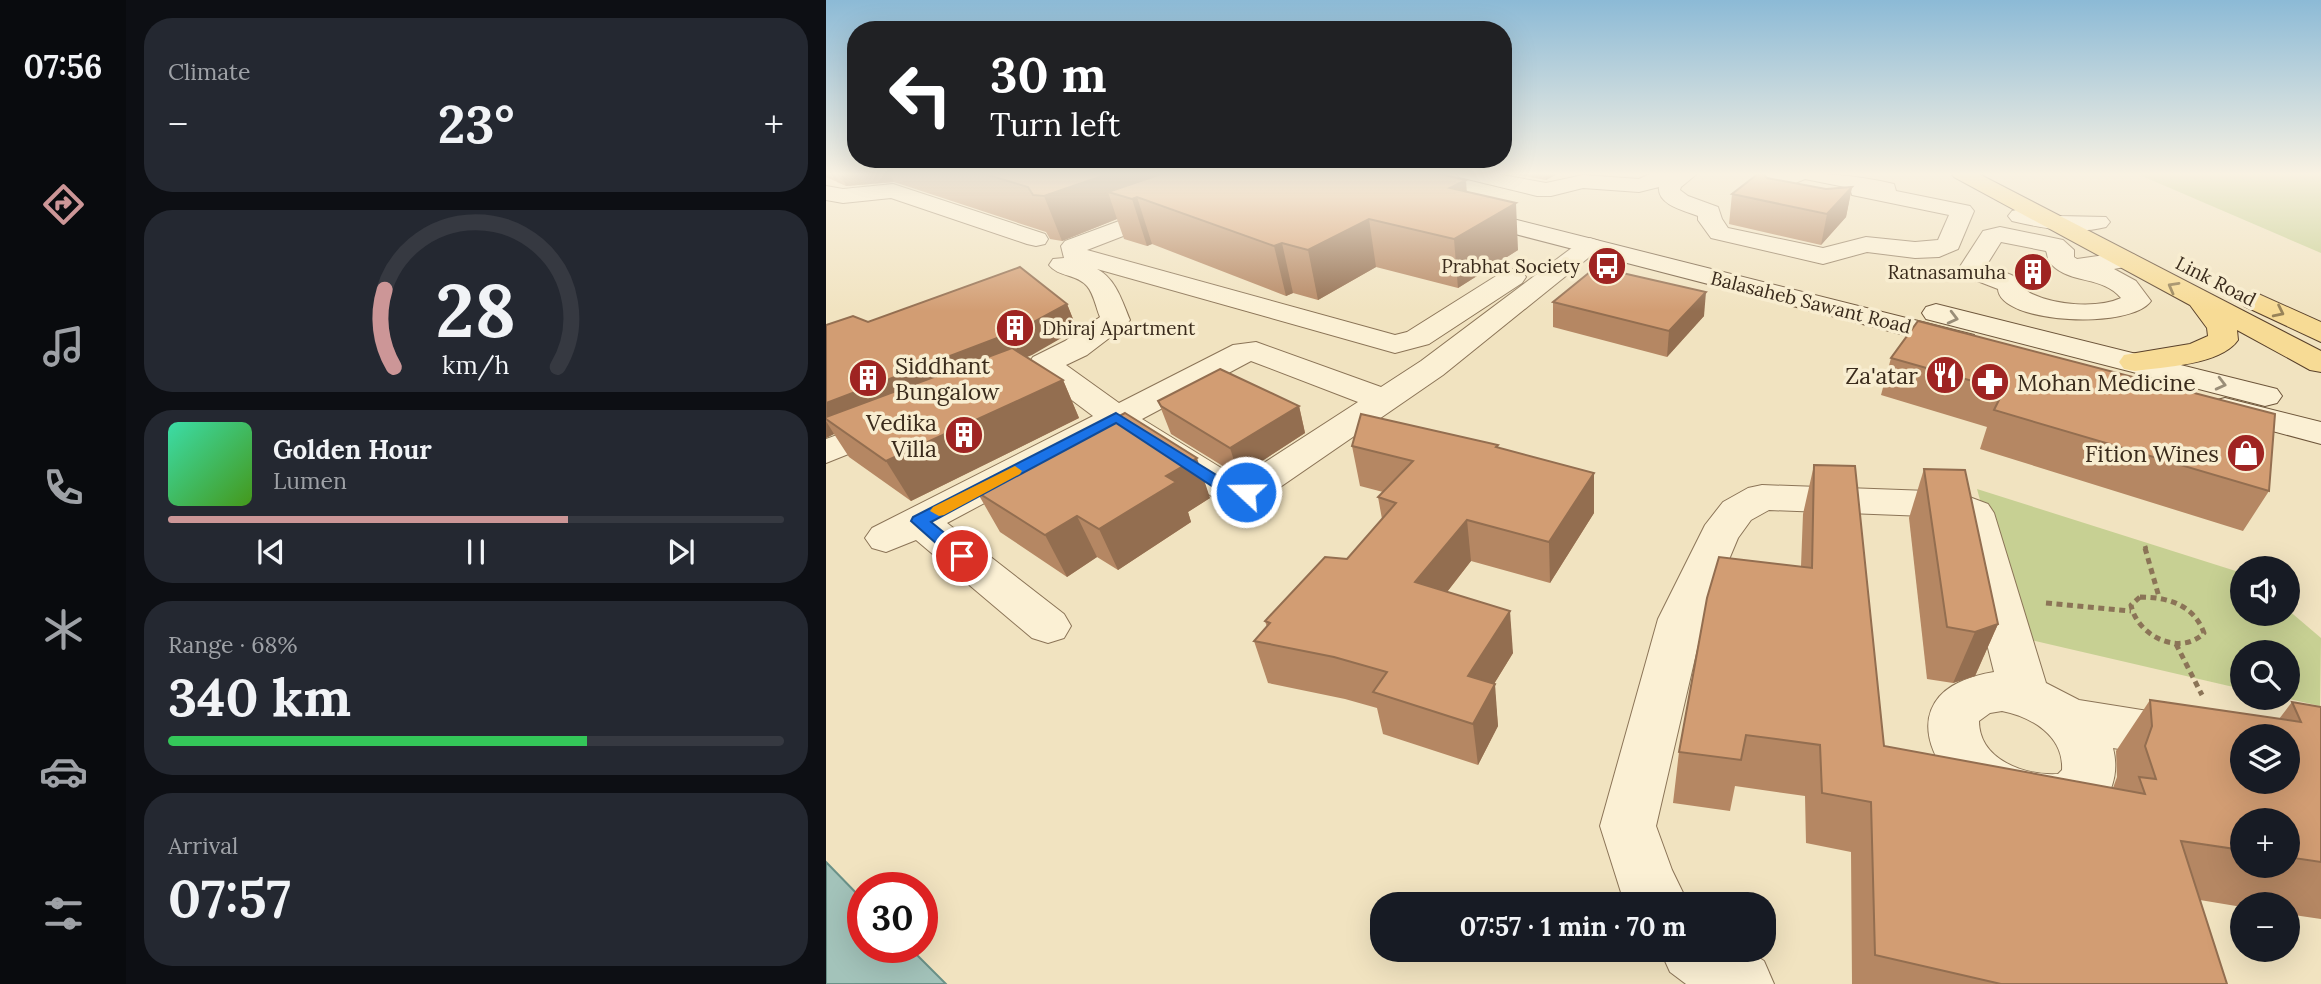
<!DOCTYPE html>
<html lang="en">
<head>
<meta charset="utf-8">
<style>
	:root { --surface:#171b24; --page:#242831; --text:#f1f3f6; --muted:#9ea1a6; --line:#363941; --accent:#cc9697 }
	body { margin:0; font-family:Lora,serif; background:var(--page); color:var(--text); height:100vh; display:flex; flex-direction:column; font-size:26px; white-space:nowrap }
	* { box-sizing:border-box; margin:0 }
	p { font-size:23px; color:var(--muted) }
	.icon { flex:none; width:38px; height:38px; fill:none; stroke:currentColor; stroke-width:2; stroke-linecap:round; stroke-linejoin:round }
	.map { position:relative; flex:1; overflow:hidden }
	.sheet { display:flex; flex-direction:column; gap:18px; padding:18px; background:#0d0f14; width:700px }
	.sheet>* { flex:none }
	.guide { position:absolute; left:21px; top:21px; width:665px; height:147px; border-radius:28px; box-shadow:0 7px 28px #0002; background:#202124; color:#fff; overflow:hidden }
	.buttons { position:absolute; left:1404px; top:556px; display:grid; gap:14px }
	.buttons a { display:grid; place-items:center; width:70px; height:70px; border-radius:50%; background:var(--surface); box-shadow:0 7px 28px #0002; font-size:35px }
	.speed { position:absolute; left:21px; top:872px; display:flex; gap:14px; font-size:35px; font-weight:700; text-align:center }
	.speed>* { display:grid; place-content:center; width:91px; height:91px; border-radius:50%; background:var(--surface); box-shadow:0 7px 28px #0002; line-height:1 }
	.speed .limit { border:10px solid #d22; background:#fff; color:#111 }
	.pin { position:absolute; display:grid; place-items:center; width:60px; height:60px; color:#fff; margin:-30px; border:4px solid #fff; border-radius:50%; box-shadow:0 2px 7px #0007 }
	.me { position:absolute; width:77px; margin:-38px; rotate:291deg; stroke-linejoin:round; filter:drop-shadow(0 0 5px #0008) }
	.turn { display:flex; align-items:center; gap:24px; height:147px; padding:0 28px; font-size:32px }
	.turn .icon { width:91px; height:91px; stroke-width:2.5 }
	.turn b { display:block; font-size:49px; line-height:60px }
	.big { font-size:52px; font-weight:700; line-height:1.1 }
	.sheet .tile { flex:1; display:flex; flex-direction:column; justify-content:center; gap:10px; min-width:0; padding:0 24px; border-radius:28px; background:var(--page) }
	.sheet .dial { align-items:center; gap:0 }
	.dial svg { height:182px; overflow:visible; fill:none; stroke:var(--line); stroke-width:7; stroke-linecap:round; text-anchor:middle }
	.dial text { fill:var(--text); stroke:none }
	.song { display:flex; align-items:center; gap:21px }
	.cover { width:84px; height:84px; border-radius:10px; background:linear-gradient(135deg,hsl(160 70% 55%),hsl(100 70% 35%)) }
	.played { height:7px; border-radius:4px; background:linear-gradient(90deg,var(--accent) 65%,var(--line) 65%) }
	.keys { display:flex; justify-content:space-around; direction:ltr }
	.heat { display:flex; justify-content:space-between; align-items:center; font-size:38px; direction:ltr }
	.charge { height:10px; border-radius:5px; background:linear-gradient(90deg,#34c759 68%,var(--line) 0) }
	.trip { position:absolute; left:544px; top:892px; width:406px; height:70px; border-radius:28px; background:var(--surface); box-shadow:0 7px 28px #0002; font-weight:700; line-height:70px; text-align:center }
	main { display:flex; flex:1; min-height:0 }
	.tab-bar { display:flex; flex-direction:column; width:126px; justify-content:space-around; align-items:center; background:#090b0e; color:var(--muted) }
	.tab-bar .icon { width:49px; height:49px }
	.tab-bar .active { color:var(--accent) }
	.tab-bar b { font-size:32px; color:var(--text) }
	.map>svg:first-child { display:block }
	.green { fill:#c7d093 }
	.water { fill:#a3c3ba; stroke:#6a9188; stroke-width:2 }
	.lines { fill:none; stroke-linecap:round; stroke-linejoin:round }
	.minor-casing { stroke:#8b7457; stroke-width:2 }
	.secondary-casing { stroke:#6d553a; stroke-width:2 }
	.primary-casing { stroke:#59412b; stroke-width:2 }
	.path-far1 { stroke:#8b7457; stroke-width:4.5; stroke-dasharray:5 3.5; stroke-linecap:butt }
	.path { stroke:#8b7457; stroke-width:5; stroke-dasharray:6 4.5; stroke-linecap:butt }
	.minor { fill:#fbf0d4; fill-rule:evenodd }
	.secondary { fill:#fbf0d4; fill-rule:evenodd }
	.primary { fill:#f7db95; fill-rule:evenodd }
	.wall { fill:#b58763; fill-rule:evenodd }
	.shaded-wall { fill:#936e50 }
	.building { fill:#d29d73; stroke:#936e50; stroke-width:2; fill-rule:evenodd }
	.oneway { stroke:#988358 }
	.oneway2 { stroke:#9a8e78 }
	.route { fill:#1a73e8; stroke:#114b97; stroke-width:2 }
	.slow { fill:#f59e0b }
	.labels { text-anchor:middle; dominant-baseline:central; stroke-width:7; stroke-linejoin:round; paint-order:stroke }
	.far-poi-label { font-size:19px; fill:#3a2b1c; stroke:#f8edd0; text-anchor:end }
	.far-street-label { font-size:19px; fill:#3a2b1c; stroke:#f8edd0 }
	.poi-label { font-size:23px; fill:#3a2b1c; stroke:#f8edd0; text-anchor:end }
</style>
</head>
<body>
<main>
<nav class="tab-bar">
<b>07:56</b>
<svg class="icon active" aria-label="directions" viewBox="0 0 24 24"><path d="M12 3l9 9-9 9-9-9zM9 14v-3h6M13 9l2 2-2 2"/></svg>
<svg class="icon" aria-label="music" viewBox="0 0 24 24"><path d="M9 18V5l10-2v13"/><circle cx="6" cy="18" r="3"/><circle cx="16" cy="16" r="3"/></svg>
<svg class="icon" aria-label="phone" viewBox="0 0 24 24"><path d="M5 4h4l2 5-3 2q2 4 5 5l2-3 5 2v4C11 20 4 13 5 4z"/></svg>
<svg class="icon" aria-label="climate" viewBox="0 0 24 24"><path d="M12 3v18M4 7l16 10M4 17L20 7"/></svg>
<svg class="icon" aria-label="car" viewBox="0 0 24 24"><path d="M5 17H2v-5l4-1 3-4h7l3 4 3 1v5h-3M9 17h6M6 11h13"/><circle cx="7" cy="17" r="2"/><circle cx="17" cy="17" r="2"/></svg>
<svg class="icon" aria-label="filters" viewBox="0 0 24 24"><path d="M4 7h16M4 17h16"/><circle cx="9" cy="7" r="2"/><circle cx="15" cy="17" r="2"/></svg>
</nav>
<section class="sheet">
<div class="tile"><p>Climate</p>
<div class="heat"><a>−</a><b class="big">23°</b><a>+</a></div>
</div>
<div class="tile dial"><svg viewBox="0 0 100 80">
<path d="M14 69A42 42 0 1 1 86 69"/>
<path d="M14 69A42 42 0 0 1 10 35" stroke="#cc9697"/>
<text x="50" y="56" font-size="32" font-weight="700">28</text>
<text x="50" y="72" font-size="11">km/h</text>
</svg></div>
<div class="tile">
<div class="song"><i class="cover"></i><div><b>Golden Hour</b><p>Lumen</p></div></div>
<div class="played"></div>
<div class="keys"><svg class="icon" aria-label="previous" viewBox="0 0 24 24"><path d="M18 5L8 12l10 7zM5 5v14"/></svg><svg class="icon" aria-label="pause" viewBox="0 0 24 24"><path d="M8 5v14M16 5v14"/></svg><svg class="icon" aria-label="next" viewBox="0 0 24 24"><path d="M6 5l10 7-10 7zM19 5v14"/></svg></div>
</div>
<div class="tile"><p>Range · 68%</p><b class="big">340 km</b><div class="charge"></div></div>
<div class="tile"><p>Arrival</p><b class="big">07:57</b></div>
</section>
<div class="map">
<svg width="1495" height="984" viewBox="0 0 1495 984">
	<rect width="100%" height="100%" fill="#f1e3c0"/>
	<g class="green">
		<polygon points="1309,173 1495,173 1495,253"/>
		<polygon points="1151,489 1416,573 1416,614 1461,614 1461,609 1495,638 1494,706 1459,698 1461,698 1461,653 1416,653 1416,689 1201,639 1179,592"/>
	</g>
	<polygon class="water" points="0,862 37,900 37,947 83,947 120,984 0,984"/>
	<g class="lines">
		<g class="minor-casing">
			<g id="minor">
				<path d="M 423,173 L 453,173 L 450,177 L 261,250 L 569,335 L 581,332 L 678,271 L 687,269 L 696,271 L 700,277 L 696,283 L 603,344 L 569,353 L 271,269 C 290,279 296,301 304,320 L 299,326 L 261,355 L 240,365 L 293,403 L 407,345 L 430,342 L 555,387 L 595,361 L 755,241 L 764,238 L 773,241 L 777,246 L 617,375 L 434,501 L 420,504 L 393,501 L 290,433 L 121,523 L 238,614 L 245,626 L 238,638 L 222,643 L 206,638 L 90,540 L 60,552 L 46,548 L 39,538 L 46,528 L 267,416 L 207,371 L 202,364 L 207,357 L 239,341 L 274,317 C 270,308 268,294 261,286 C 251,274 232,277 223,265 L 227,259 L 238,258 L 235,246 L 239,241 ZM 425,361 L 532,402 L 413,479 L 316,419 Z"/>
				<path d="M 630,173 L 665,173 L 720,183 L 757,175 L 813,179 L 826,173 L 872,173 L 855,187 L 854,190 L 862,196 L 892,207 L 896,219 L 902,228 L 997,248 L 1040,237 L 1089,242 L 1112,240 L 1123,215 L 1026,195 L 1024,188 L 979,179 L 967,184 L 941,177 L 938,173 C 982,173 1024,173 1068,184 L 1070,191 L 1144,206 L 1148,211 L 1132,249 L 1113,257 L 1089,258 L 1041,252 L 997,264 L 885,238 L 872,220 L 872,216 C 859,211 831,205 833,187 L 813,192 L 757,188 L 725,196 L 711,196 L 633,177 Z"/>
				<polygon points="67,184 219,234 222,239 219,244 210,246 201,244 65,198 17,203 0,200 0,186 17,189"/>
				<path d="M 1194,209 L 1233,216 L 1280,217 L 1284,222 L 1280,227 C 1250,235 1216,228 1186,221 L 1182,216 L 1186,211 Z"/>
				<path d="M 1174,227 L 1237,240 L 1248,250 L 1248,257 L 1251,259 L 1300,252 L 1309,255 L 1313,260 L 1309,265 L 1288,269 L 1310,281 L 1325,301 C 1305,330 1174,324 1172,289 L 1141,277 L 1133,268 L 1157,231 ZM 1175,242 L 1220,251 C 1222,255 1221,261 1226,265 C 1245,284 1277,276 1295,298 C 1271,309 1228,305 1204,293 C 1197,289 1199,282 1191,278 C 1182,272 1170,271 1160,266 Z"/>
				<polygon points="63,416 75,419 80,426 75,433 0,463 0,439"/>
				<path d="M 936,485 L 1130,492 L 1162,504 L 1168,513 L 1220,683 L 1253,700 L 1416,726 L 1435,732 L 1437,737 L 1416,737 L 1416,770 L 1287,748 C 1292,767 1289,788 1276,803 C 1268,812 1259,815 1248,819 C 1151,856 1022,695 1168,672 L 1130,520 L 1124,517 L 943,510 L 925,520 L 912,538 L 878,619 L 830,826 L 846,870 L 863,905 L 799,905 L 774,826 L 832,619 L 879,525 L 897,502 L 922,488 ZM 1176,711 C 1206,717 1238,736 1236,770 L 1232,774 C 1199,776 1153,760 1153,721 L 1164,713 Z"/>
				<polygon points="834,950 922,950 938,961 948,984 860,984 844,972"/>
			</g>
		</g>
		<g class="secondary-casing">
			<g id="secondary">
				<polygon points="639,207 1148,335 1152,341 1148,347 1137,350 631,219 627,214 631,209"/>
				<polygon points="1110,304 1451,389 1456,396 1451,403 1439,406 1100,319 1096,313 1100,307"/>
				<polygon points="1399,398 1495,422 1495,444 1387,415 1382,408 1387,401"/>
			</g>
		</g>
		<g class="primary-casing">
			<g id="primary">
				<path d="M 1125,173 L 1151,173 L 1495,351 L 1495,372 L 1484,370 L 1411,330 L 1412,340 C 1395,365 1337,367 1309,371 L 1298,369 L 1293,362 L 1298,355 L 1364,344 L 1382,336 L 1381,328 L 1364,305 L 1128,177 Z"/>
				<polygon points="1428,292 1495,322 1495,342 1418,306 1414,300 1418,294"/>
			</g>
		</g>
		<polyline class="path-far1" points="1319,546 1320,549"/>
		<g class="path">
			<polyline points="1319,548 1333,597"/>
			<path d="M 1314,597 C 1342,597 1368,605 1378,633 C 1354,657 1311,636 1305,605 Z"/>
			<polyline points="1220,603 1305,611"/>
			<polyline points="1350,644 1376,695"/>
		</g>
		<use href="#minor" class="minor"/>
		<use href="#secondary" class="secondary"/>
		<use href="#primary" class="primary"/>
	</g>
	<g class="wall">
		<polygon points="0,173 610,173 641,192 692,250 632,288 550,267 492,300 467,293 460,296 326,244 321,246 298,239 291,219 236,241 224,239 220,232 68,182 20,186 0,177"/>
		<polygon points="681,173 733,173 720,180"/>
		<polygon points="941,178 1000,189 1026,187 1020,217 995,245 903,224 906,194"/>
		<polygon points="727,302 878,316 841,357 727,327"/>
		<polygon points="241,304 251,329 200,357 237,380 253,418 85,501 23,457 8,434 0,438 0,325"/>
		<polygon points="1092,321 1443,491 1417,531 1154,449 1161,427 1055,395 1065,358"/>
		<polygon points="332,401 473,406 479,433 413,476 345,434"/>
		<polygon points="672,445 672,447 768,513 724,583 645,561 621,592 687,653 668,684 672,726 652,765 557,734 551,708 519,699 442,683 428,641 441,627 439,621 521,559 556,519 552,497 557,492 534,486 526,446"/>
		<path d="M 988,465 L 1058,746 L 1287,788 L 1291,777 L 1290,751 L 1324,700 L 1453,719 L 1466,702 L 1495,707 L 1495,919 L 1461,914 L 1461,905 L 1416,905 L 1416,907 L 1374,900 L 1401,984 L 1026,984 L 1025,852 L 980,843 L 979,796 L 909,786 L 904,811 L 847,803 L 853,752 L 975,566 L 977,514 ZM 1416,821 L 1461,821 L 1461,866 L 1416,866 Z"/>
		<polygon points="1098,469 1172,624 1149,676 1127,683 1101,679 1083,518"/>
		<polygon points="151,492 384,498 362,512 365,522 292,570 271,557 241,577 174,532"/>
	</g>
	<g class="shaded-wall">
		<polygon points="14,173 64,173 68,182 20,186"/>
		<polygon points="285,173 368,173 311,197 326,244 321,246 306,199 282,192 291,219 236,241 218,196"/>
		<polygon points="720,173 733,173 720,180"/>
		<polygon points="640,180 643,225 624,188"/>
		<polygon points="1026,187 1020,217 995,245 1001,214"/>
		<polygon points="690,203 692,250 632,288 628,239"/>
		<polygon points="543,219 550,267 492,300 482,250"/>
		<polygon points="456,243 467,293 460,296 448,246"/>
		<polygon points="880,292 878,316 841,357 843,331"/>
		<polygon points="241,304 251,329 206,355 17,431 0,419 0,403"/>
		<polygon points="237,380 253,418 85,501 60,461"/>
		<polygon points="473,406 479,433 413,476 404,448"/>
		<polygon points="0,421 8,434 0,438"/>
		<polygon points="371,458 384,498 362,512 365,522 292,570 273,529 340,476"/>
		<polygon points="768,473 768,513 724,583 723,542"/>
		<polygon points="251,516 271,557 241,577 219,535"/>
		<polygon points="641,520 645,561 596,624 589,582"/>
		<polygon points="684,611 687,653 647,718 642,676"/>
		<polygon points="1172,624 1149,676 1127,683 1149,632"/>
		<polygon points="669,684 672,726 652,765 647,724"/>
	</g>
	<g class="building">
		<polygon points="155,173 285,173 218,196 207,195 202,187"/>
		<polygon points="338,173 610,173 640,180 624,188 690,203 628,239 543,219 482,250 456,243 448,246 311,197 306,199 282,192"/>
		<polygon points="933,173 937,173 941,178 1000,189 1026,187 1001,214 906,194"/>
		<polygon points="194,267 241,304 195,329 0,403 0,325 27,316 42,322"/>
		<polygon points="770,267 880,292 843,331 727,302"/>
		<polygon points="1092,321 1449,414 1443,491 1168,410 1178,390 1065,358"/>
		<polygon points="186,348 237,380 60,461 0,419 0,417"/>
		<polygon points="394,369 473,406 404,448 335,406 332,401"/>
		<polygon points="299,413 371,458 340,476 350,482 273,529 251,516 219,535 151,492"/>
		<polygon points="535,414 672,445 670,447 768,473 723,542 641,520 589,582 684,611 642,676 669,684 647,724 547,692 561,672 508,657 428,641 444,623 439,621 499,557 521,559 570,503 552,497 587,461 526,446"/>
		<path d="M 988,465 L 1029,466 L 1058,746 L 1319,794 L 1313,777 L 1330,779 L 1319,746 L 1326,726 L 1324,700 L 1475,722 L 1466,702 L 1495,707 L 1495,862 L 1461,857 L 1461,821 L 1416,821 L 1416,850 L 1355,841 L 1401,984 L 1175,984 L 1049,955 L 1045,802 L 996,793 L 994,745 L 920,735 L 915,760 L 853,752 L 881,598 L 893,557 L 986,568 ZM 1416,737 L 1461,737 L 1461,782 L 1416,782 Z"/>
		<polygon points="1098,469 1139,470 1172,624 1149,632 1121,627"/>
	</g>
	<defs><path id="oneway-chevron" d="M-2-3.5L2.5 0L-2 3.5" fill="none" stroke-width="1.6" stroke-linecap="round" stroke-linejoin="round" transform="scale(1.75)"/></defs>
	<g class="oneway">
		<use href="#oneway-chevron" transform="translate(1347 287) rotate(-151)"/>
		<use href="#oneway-chevron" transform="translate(1453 312) rotate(26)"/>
	</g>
	<g class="oneway2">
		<use href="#oneway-chevron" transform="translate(1127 318) rotate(14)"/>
		<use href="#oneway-chevron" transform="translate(1395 384) rotate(14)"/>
	</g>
	<linearGradient id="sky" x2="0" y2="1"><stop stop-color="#8cbad6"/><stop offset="0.56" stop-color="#f9f2e3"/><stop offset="1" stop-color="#f9f2e3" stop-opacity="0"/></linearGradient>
	<rect width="1495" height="311" fill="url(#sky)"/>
	<polygon class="route" points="290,413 410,487 426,489 428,492 420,497 401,496 290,423 105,522 142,552 145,556 142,561 130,561 85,521 87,517"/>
	<polygon class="slow" points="189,466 196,471 194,474 118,515 113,516 104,511 107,507"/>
	<defs>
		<g id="bus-disc" transform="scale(2.0125)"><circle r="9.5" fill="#9f2422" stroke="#f8edd0"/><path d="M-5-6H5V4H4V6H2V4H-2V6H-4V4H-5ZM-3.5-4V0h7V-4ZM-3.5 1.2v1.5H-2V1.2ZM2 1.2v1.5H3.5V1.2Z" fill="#fff"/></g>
		<g id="building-disc" transform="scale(2.0125)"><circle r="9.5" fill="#9f2422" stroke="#f8edd0"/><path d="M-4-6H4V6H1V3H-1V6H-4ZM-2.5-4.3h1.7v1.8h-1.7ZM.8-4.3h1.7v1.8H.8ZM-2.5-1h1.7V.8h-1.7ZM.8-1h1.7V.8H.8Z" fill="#fff"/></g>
		<g id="restaurant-disc" transform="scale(2.0125)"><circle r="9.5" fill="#9f2422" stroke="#f8edd0"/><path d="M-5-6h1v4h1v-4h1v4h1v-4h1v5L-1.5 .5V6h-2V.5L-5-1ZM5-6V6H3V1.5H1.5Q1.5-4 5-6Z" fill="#fff"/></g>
		<g id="pharmacy-disc" transform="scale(2.0125)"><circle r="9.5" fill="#9f2422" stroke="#f8edd0"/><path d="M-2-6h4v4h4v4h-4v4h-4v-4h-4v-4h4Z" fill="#fff"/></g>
		<g id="shop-disc" transform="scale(2.0125)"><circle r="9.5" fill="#9f2422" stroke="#f8edd0"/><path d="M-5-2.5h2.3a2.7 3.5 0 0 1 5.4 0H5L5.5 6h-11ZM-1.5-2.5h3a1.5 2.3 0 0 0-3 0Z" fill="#fff"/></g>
	</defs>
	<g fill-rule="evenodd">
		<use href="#bus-disc" x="781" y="266"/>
		<use href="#building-disc" x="1207" y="272"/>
		<use href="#building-disc" x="189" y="328"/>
		<use href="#restaurant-disc" x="1119" y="375"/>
		<use href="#building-disc" x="42" y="378"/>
		<use href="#pharmacy-disc" x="1164" y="382"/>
		<use href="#building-disc" x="138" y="435"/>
		<use href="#shop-disc" x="1420" y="453"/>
	</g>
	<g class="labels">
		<g class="far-poi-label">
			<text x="754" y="266">Prabhat Society</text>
			<text x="1180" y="272">Ratnasamuha</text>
			<text x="216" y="328" text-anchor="start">Dhiraj Apartment</text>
		</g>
		<g class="far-street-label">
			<text transform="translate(1390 281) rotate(27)">Link Road</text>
			<text transform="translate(985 302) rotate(14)">Balasaheb Sawant Road</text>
		</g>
		<g class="poi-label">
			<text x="69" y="365" text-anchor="start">Siddhant<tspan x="69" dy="26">Bungalow</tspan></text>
			<text x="1092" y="375">Za'atar</text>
			<text x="1191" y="382" text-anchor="start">Mohan Medicine</text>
			<text x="111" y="422">Vedika<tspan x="111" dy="26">Villa</tspan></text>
			<text x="1393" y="453">Fition Wines</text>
		</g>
	</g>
</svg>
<div class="buttons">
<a><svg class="icon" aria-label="sound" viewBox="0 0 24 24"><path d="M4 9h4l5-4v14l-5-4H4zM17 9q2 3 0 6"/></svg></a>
<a><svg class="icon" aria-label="search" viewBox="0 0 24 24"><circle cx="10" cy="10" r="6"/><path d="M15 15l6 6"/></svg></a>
<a><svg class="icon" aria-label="layers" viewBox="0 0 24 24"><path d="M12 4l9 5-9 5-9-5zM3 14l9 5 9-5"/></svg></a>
<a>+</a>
<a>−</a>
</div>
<div class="speed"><div class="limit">30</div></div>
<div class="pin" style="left:136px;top:556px;background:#d93025"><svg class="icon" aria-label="arrive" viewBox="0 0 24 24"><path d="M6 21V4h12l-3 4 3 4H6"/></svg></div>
<svg class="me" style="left:420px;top:492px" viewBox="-20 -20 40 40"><circle r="17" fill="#1a73e8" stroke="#fff" stroke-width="3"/><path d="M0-11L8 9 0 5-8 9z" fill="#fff"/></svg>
<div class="trip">07:57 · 1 min · 70 m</div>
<div class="guide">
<div class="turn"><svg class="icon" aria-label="left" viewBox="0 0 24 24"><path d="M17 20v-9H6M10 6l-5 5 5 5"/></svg><div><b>30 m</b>Turn left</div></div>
</div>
</div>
</main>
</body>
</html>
